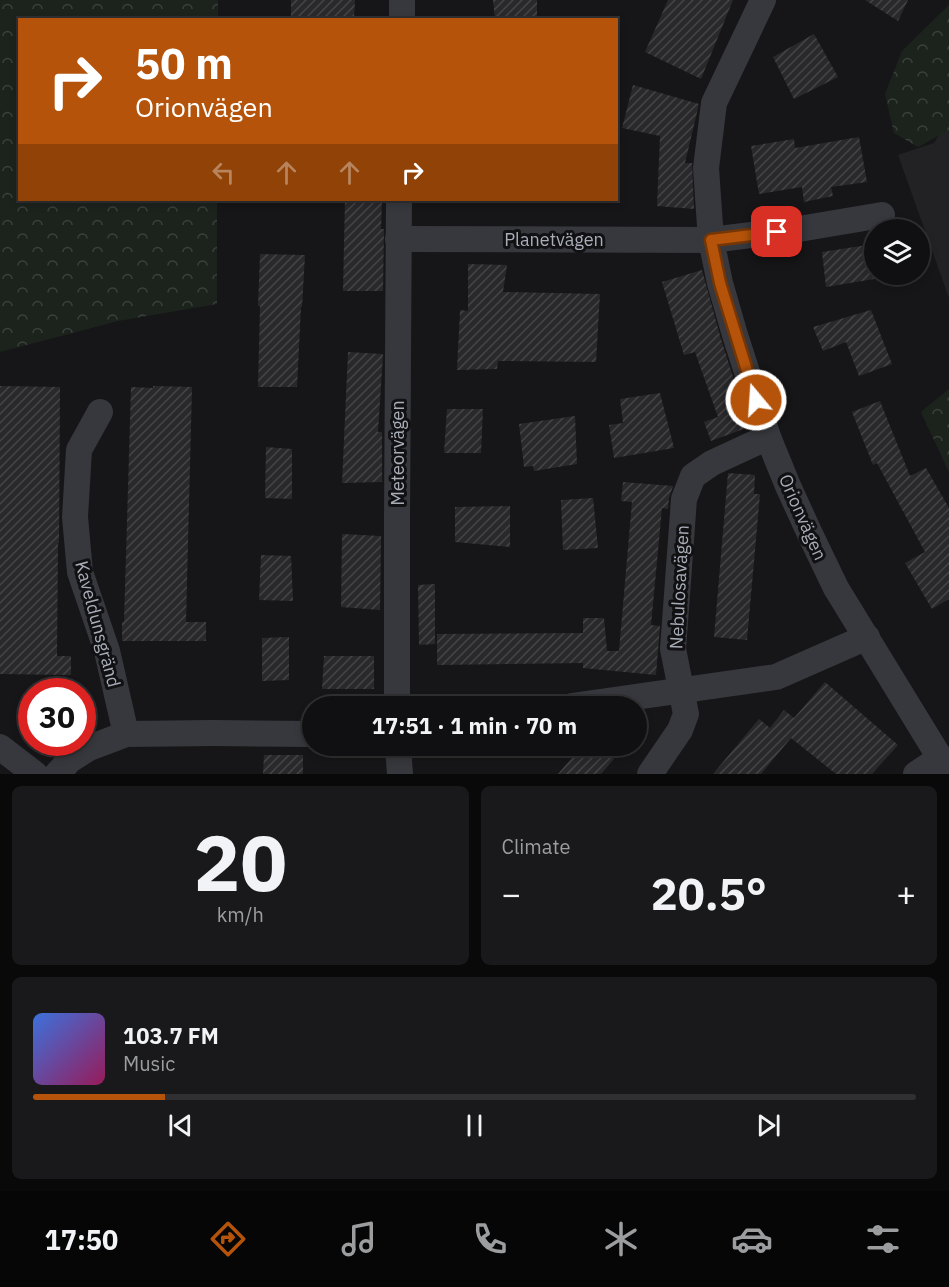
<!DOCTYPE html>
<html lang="en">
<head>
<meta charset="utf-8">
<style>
	:root { --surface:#101012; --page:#19191b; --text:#f1f3f6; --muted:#9c9d9f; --line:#303032; --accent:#b45309 }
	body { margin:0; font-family:"IBM Plex Sans",sans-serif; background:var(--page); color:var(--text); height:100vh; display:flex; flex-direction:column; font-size:22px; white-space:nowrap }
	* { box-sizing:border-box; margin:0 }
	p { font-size:20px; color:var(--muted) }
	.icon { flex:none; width:33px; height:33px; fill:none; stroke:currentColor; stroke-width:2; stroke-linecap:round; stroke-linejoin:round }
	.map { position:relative; height:774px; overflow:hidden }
	.sheet { display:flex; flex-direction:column; gap:12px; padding:12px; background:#09090a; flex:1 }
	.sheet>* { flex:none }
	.banner { position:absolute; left:18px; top:18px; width:600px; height:183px; border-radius:0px; box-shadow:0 3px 9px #0003,0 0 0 2px var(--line); background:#b45309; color:#fff; overflow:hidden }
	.tools { position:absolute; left:864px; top:219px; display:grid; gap:12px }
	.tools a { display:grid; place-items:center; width:66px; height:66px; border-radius:50%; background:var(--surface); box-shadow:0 3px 9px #0003,0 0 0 2px var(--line); font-size:30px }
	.speed { position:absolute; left:18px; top:678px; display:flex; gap:12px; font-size:30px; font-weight:700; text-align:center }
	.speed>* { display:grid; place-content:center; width:78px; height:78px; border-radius:50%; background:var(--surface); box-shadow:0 3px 9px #0003,0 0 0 2px var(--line); line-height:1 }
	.speed .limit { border:9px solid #d22; background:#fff; color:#111 }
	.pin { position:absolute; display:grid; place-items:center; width:51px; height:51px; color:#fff; margin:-26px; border-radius:12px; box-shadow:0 3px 9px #0006 }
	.me { position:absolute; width:66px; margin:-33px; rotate:342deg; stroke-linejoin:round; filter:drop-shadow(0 0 4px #0008) }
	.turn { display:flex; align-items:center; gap:21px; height:126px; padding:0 18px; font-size:27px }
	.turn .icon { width:78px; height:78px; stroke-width:2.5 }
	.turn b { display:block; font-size:42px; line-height:51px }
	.lanes { display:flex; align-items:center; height:57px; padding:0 18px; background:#0003; justify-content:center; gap:30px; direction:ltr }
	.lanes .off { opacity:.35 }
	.big { font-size:45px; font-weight:700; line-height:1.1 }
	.sheet .tile { flex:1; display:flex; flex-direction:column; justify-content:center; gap:9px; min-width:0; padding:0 21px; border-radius:9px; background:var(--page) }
	.sheet .dial { align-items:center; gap:0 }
	.dial b { font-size:78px; line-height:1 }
	.song { display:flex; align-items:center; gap:18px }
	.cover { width:72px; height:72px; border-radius:9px; background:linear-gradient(135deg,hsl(220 70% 55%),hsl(330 70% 35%)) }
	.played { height:6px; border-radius:3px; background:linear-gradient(90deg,var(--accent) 15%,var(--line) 15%) }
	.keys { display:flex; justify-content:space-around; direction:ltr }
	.heat { display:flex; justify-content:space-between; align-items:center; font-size:33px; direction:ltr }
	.sheet .tiles { flex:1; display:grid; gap:12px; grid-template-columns:1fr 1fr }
	.tile:last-child { grid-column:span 2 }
	.trip { position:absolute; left:302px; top:696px; width:345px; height:60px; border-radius:30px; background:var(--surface); box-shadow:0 3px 9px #0003,0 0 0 2px var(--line); font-weight:700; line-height:60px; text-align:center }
	.dock { display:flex; height:96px; justify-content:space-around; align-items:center; background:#060607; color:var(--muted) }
	.dock .icon { width:42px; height:42px }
	.dock .current { color:var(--accent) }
	.dock b { font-size:27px; color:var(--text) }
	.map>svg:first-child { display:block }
	.built { fill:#222225 }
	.forest { fill:url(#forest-crowns) }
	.building { fill:url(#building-hatch) }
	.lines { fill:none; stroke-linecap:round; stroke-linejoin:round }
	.minor { stroke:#37383d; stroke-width:26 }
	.route-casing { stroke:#753606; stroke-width:15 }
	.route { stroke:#b45309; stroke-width:10 }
	.labels { text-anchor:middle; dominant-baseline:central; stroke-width:6; stroke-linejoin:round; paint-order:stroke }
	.street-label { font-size:18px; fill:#a8adb8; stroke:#111113 }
</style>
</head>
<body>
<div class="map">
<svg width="949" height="774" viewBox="0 0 949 774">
	<defs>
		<pattern id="forest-crowns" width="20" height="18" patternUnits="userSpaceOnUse" patternTransform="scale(1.5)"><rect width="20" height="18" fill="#1c231d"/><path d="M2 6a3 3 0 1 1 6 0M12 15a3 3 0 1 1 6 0" fill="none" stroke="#3a403c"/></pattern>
		<pattern id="building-hatch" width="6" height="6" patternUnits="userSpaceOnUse" patternTransform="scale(1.5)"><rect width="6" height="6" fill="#29292c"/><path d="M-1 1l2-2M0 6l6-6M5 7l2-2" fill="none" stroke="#454548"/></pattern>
	</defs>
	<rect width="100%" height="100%" fill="#161618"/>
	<polygon class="built" points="949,119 949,298 898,155 934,143"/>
	<g class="forest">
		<polygon points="0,0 218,0 218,19 20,20 20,200 217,200 217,304 118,321 0,352"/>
		<polygon points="949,5 949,130 918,147 894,133 885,94 902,51"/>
		<polygon points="949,389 949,472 921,412"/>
	</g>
	<g class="building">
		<polygon points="291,0 355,0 354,18 291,18"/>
		<polygon points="493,0 537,0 537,20 495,20"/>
		<polygon points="668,0 733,0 701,79 645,52"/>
		<polygon points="865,0 908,0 898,21"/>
		<polygon points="814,34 838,77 794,99 773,57"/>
		<polygon points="633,85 699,104 685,163 692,163 694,209 657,206 660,136 622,128"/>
		<polygon points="859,137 867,182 831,187 833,196 804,202 802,187 759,194 751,146 794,139 795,148"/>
		<polygon points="345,200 382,200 381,229 384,229 383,291 343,291"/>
		<polygon points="874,244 874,279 826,287 822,252"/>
		<polygon points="260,254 305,255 302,307 301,307 297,387 258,387 260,306 258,306"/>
		<polygon points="468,264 507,265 503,292 600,294 596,362 498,361 497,369 457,370 460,310 468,311"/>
		<polygon points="702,270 721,339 749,427 711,441 704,422 718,417 695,352 684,355 662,282"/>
		<polygon points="871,310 892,364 859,376 846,342 823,351 813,327"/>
		<polygon points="348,352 383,354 378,432 382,432 382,482 342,483"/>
		<polygon points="0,386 60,387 59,543 58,543 57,656 71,656 71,675 0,674"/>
		<polygon points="153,386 192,387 186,622 206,622 206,641 122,641 122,622 124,622 131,387 153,388"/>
		<polygon points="660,393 674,448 614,458 609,425 623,423 620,399"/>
		<polygon points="880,401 910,476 926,468 949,508 949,599 932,609 905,563 925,552 877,463 873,465 852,412"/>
		<polygon points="447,409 483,409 481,453 444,453"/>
		<polygon points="575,416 577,464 534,471 533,466 524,467 519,424"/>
		<polygon points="266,447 292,449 292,499 265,498"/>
		<polygon points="728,473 755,475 754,494 760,494 747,640 714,637"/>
		<polygon points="623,482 673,486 669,498 668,509 662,508 651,625 660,626 656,675 583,668 583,663 437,665 437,634 583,633 583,618 604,618 607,651 619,651 632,502 621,501"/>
		<polygon points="593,498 598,548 563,550 561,500"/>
		<polygon points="510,506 510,547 455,542 455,507"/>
		<polygon points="342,534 381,536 380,610 341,607"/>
		<polygon points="261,555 291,556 293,601 259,600"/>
		<polygon points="435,584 435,644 419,645 418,585"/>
		<polygon points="289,637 289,680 262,681 262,638"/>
		<polygon points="324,656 374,656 374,689 322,689"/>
		<polygon points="825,682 898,745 872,774 836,774 791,738 761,774 713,774 759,719 770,728 784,710 794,718"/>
		<polygon points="582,746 598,746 614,759 601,774 558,774"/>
		<polygon points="264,755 303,755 303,774 263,774"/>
	</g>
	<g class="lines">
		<g class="minor">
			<polyline points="763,0 714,103 706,168 711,240 720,283 735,335 768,437 788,486 810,534 836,588 940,758 949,770"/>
			<polyline points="402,20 402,0"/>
			<polyline points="398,239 711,240 799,229 882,215"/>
			<polyline points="100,412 79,450 75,517 80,572 107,651 126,734"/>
			<polyline points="397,706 397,515 399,200"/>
			<polyline points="572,706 776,677 867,637"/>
			<polyline points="398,746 400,774"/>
			<polyline points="0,747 35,774"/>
			<polyline points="57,774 70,760 89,748 126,734 214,733 312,734"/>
			<polyline points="650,774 680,730 686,714 673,649 684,499 693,476 712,463 768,437"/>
			<polyline points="916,774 940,758"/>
		</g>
	</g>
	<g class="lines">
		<g class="route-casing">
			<polyline id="route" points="756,400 720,283 711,240 777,232"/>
		</g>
		<use href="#route" class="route"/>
	</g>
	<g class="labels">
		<g class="street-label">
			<text x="554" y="239">Planetvägen</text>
			<text transform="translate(397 453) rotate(-90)">Meteorvägen</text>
			<text transform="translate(803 517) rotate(66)">Orionvägen</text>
			<text transform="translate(679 587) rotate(-87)">Nebulosavägen</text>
			<text transform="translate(98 624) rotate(75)">Kaveldunsgränd</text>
		</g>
	</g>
</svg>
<div class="tools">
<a><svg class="icon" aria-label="layers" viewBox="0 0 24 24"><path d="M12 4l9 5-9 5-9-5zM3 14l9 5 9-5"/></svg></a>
</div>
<div class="speed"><div class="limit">30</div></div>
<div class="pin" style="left:777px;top:232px;background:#d93025"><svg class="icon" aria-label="arrive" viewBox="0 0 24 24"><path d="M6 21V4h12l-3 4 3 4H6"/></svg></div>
<svg class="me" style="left:756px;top:400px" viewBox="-20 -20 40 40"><circle r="17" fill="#b45309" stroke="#fff" stroke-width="3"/><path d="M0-11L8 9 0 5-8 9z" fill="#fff"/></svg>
<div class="trip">17:51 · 1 min · 70 m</div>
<div class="banner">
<div class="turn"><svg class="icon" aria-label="right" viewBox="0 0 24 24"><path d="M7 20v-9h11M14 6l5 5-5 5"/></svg><div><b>50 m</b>Orionvägen</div></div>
<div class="lanes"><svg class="icon off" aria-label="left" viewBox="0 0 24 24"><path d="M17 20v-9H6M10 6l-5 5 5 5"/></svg><svg class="icon off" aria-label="ahead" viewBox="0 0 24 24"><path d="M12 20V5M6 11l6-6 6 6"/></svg><svg class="icon off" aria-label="ahead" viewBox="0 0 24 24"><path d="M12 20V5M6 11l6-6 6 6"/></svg><svg class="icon" aria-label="right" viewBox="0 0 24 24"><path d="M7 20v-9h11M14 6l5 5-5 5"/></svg></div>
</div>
</div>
<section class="sheet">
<div class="tiles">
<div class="tile dial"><b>20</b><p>km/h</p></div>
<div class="tile"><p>Climate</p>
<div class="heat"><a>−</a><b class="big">20.5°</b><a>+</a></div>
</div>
<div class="tile">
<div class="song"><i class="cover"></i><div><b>103.7 FM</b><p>Music</p></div></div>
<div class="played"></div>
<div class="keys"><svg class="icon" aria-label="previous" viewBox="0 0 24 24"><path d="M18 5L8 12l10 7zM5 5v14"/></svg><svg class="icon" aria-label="pause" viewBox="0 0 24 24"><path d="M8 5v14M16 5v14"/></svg><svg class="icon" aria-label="next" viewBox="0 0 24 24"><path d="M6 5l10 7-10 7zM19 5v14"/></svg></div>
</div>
</div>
</section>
<nav class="dock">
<b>17:50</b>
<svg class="icon current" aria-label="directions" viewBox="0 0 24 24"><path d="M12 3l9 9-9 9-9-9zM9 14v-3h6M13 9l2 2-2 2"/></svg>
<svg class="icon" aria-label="music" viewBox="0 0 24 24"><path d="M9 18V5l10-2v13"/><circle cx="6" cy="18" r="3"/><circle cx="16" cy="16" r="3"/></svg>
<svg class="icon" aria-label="phone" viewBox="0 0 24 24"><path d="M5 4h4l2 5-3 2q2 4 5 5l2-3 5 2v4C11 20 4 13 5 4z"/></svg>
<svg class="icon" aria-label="climate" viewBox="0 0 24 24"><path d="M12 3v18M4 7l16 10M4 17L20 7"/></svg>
<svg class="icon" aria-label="car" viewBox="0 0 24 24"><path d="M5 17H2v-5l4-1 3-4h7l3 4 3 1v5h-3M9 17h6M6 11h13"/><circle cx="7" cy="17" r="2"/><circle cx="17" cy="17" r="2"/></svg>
<svg class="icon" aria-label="filters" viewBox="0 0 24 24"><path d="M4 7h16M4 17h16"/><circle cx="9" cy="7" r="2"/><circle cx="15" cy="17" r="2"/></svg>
</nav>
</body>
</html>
